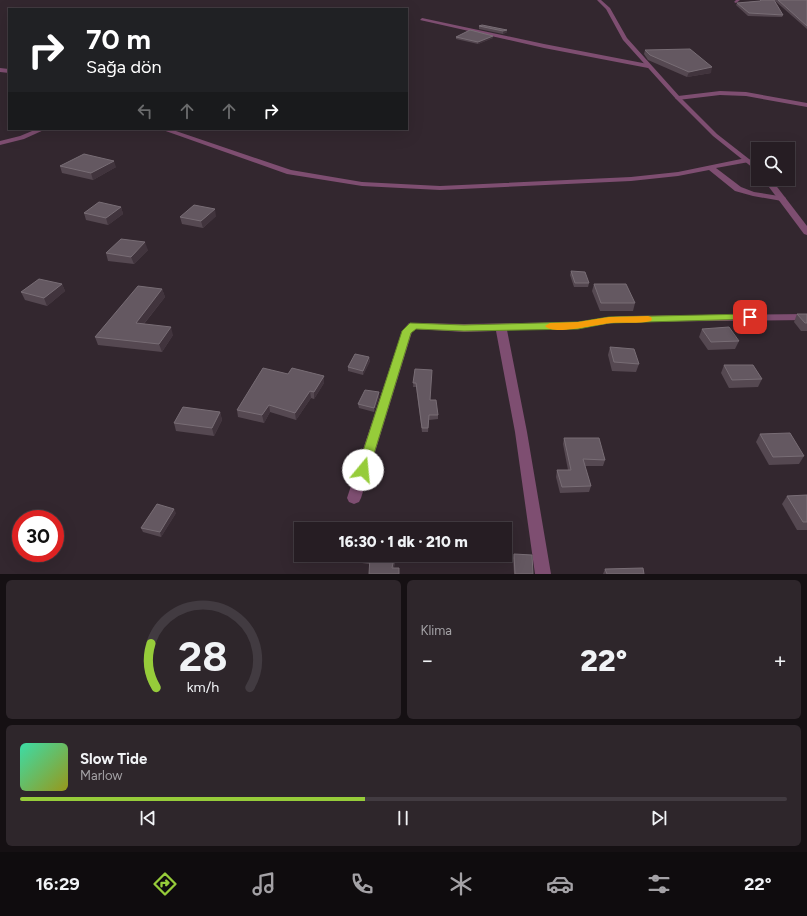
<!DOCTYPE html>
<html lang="tr">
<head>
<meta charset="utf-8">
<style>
	:root { --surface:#261d23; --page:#2e262b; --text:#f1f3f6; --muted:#a4a2a6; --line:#423b41; --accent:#96cc3a }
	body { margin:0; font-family:Figtree,sans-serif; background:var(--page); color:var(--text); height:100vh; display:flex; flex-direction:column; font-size:15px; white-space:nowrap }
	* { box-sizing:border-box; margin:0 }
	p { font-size:13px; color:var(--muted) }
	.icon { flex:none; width:22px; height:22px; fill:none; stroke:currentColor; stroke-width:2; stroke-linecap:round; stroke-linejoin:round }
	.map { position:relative; height:574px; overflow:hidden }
	.details { display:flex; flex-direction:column; gap:6px; padding:6px; background:#151013; flex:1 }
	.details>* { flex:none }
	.top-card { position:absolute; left:8px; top:8px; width:400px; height:122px; border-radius:0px; box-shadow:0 4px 16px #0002,0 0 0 1px var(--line); background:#202124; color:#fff; overflow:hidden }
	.buttons { position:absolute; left:751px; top:142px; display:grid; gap:8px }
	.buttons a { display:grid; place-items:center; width:44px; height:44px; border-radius:0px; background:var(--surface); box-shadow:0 4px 16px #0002,0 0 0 1px var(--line); font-size:20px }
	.speed { position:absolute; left:12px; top:510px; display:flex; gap:8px; font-size:20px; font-weight:700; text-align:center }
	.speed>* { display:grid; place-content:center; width:52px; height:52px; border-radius:50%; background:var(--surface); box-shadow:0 4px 16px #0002,0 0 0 1px var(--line); line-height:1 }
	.speed .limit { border:6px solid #d22; background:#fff; color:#111 }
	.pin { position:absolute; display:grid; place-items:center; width:34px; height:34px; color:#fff; margin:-17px; border-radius:8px; box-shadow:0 2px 6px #0006 }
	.me { position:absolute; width:44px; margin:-22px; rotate:17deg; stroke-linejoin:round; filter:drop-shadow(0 0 3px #0008) }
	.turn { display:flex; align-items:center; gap:14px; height:84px; padding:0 12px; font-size:18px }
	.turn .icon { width:52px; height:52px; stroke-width:2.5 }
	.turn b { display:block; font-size:28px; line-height:34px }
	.lanes { display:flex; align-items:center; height:38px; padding:0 12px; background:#0003; justify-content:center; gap:20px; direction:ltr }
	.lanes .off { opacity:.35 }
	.big { font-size:30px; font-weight:800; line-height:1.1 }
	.details .tile { flex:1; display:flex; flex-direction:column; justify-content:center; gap:6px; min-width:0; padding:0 14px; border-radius:6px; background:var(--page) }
	.details .dial { align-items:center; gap:0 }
	.dial svg { height:104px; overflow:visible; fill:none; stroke:var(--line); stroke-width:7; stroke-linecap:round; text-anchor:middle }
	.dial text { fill:var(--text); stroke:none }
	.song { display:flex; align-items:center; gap:12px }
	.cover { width:48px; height:48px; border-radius:6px; background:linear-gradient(135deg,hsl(160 70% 55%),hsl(60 70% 35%)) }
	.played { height:4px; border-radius:2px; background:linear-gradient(90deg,var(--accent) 45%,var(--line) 45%) }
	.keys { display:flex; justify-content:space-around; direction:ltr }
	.heat { display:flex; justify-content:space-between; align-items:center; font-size:22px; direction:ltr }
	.details .tiles { flex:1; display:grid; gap:6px; grid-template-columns:1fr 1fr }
	.tile:last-child { grid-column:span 2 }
	.trip { position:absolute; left:294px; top:522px; width:218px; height:40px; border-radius:0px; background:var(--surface); box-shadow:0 4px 16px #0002,0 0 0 1px var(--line); font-weight:800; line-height:40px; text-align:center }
	.menu { display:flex; height:64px; justify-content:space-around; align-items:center; background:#0f0c0e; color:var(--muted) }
	.menu .icon { width:28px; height:28px }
	.menu .active { color:var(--accent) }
	.menu b { font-size:18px; color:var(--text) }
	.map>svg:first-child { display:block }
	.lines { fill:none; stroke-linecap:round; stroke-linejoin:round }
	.minor { fill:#7e4e71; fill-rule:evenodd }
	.tertiary { fill:#7e4e71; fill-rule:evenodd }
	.wall { fill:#554851 }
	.shaded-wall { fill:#41343d }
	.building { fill:#645861; stroke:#786d75 }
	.route { fill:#96cc3a; stroke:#628526 }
	.slow { fill:#f59e0b }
</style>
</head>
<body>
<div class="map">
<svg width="807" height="574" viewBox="0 0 807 574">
	<rect width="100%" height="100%" fill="#33272f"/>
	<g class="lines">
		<g class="minor">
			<polygon points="736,0 740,0 736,3 734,2"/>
			<polygon points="422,18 544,44 648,64 651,66 648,68 544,48 420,20"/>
			<polygon points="0,68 9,69 9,73 0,72"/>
			<polygon points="720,91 746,92 807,103 807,107 746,96 720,95 678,100 675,98 678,96"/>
			<polygon points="37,129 46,129 24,139 0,145 0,141 20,136"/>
			<polygon points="160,129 170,129 291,170 362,182 440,186 631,177 678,172 746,158 750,160 749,162 716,168 741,187 754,192 785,197 786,199 782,201 753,196 735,191 709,170 678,176 631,181 440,190 362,186 287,174"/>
			<polygon points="807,314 807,320 621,322 578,328 507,330 527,432 551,574 535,574 515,432 496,331 464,332 416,329 412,332 361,498 359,502 354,504 349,502 347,498 402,331 409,323 464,324 578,322 621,316"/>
		</g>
		<g class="tertiary">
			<polygon points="597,0 601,0 610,8 627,38 680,97 717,134 758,166 758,172 713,136 676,99 623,40 606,9"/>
			<polygon points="763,179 771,179 807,226 807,235 804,234"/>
		</g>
	</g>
	<g class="wall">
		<polygon points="774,0 807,0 807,29"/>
		<polygon points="760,1 783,15 782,17 748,16 736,5 737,3"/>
		<polygon points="479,26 507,30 507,32 503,34 479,29"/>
		<polygon points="493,36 493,38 478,44 456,39 456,37"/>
		<polygon points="645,50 711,73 687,77 648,60 644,54"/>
		<polygon points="60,166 116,167 93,180 62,173"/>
		<polygon points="121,207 123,214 108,225 86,220 84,213"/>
		<polygon points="216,216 203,228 182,224 180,217"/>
		<polygon points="148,250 134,264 108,261 106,253"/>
		<polygon points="571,271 589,283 588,287 574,287 570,275"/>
		<polygon points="62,284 65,291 47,306 25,300 21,292"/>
		<polygon points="594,284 635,303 633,311 600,311 592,291"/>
		<polygon points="162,289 165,297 144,324 173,335 162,352 98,345 95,337"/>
		<polygon points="797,314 807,314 807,331 801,331 794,322"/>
		<polygon points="702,329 739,341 735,349 708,350 699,337"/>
		<polygon points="610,347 639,364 636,372 612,371 608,355"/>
		<polygon points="369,357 370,361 363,375 348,371 348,367"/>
		<polygon points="724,365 762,379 758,387 729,388 721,373"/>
		<polygon points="415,369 430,400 438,415 438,419 429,420 428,432 422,432 416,387 413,387"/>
		<polygon points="288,374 324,376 324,383 314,399 311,398 296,420 270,412 264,423 238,417 237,410"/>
		<polygon points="379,392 379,397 374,412 359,408 358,404"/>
		<polygon points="220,412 222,420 214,436 176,431 174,423"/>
		<polygon points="760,434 804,456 799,464 769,465 756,442"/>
		<polygon points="564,438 605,460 603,466 585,466 591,486 589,492 560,493 556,477 557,470 568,470 563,444"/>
		<polygon points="807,495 807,530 797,530 782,504 787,496"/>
		<polygon points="176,513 161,537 143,532 141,528"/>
		<polygon points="514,554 533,574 514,574 513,558"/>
		<polygon points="330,555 396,555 394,568 330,558"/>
		<polygon points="605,569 644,574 603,574"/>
	</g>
	<g class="shaded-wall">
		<polygon points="507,30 507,32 503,34 503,31"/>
		<polygon points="493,36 493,38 478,44 478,42"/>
		<polygon points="712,67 711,73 687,77 689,72"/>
		<polygon points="114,161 116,167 93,180 91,173"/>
		<polygon points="121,207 123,214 108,225 106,218"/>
		<polygon points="215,209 216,216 203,228 201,221"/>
		<polygon points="145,242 148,250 134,264 131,257"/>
		<polygon points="62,284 65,291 47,306 44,298"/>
		<polygon points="162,289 165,297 138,331 136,323"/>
		<polygon points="171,327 173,335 162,352 159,344"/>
		<polygon points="369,357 370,361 363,375 363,371"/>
		<polygon points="324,376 324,383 314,399 314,392"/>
		<polygon points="310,391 311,398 296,420 295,413"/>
		<polygon points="379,392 379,397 374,412 374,408"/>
		<polygon points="269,405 270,412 264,423 262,415"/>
		<polygon points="220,412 222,420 214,436 212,428"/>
		<polygon points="174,509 176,513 161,537 160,532"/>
		<polygon points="395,555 396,555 392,574 392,568"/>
	</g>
	<g class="building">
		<polygon points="761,0 774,0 783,15 749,13 737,3 760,1"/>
		<polygon points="778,0 807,0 807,26"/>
		<polygon points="482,25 507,30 503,31 479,26"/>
		<polygon points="470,30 493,36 478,42 456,37"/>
		<polygon points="690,49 712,67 689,72 650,55 645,50"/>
		<polygon points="84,154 114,161 91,173 60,166"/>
		<polygon points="99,202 121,207 106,218 84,213"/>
		<polygon points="194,205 215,209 201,221 180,217"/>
		<polygon points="121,239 145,242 131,257 106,253"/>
		<polygon points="571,271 585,272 589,283 575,283"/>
		<polygon points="39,279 62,284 44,298 21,292"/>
		<polygon points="594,284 626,284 635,303 601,303"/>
		<polygon points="138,286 162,289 136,323 171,327 159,344 95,337"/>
		<polygon points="797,314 807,314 807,323 805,323"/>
		<polygon points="729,327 739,341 711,342 702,329"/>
		<polygon points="610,347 634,349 639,364 614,362"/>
		<polygon points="355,354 369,357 363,371 348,367"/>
		<polygon points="724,365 753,365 762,379 732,380"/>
		<polygon points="263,368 288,374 292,368 324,376 314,392 310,391 295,413 269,405 262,415 237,410"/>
		<polygon points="415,369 432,370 430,400 436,400 438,415 429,415 428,428 422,428 416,383 413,383"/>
		<polygon points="365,390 379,392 374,408 358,404"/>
		<polygon points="183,407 220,412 212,428 174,423"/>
		<polygon points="790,433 804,456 773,457 760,434"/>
		<polygon points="564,438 599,438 605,460 583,459 591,486 562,487 557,470 571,470"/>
		<polygon points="807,495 807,522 803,522 787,496"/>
		<polygon points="157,504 174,509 160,532 141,528"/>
		<polygon points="337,523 368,528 368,529 335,529"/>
		<polygon points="514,554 532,555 533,574 515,574"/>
		<polygon points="360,555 395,555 392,568 399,568 399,574 369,574 370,557"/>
		<polygon points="643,568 644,574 607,574 605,569"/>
	</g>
	<polygon class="route" points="750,314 753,315 755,317 753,319 609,323 578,329 464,331 416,329 411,333 369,470 367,473 363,475 358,473 357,470 402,331 410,323 464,325 578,322 609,317"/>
	<path class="slow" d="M 648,316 L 651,317 L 652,319 L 651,321 C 638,324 624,322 611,323 C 598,324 553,336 545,326 L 550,323 L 578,322 L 609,317 Z"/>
</svg>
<div class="buttons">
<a><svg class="icon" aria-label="search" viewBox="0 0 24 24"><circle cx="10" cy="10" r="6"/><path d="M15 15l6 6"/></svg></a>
</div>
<div class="speed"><div class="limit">30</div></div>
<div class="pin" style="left:750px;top:317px;background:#d93025"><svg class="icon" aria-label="arrive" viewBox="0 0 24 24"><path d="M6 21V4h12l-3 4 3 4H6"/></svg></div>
<svg class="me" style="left:363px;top:470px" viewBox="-20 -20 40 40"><circle r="19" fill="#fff"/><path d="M0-13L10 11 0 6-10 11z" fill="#96cc3a"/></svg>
<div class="trip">16:30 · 1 dk · 210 m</div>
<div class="top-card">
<div class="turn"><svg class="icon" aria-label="right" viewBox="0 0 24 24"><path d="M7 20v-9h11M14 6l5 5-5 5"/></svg><div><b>70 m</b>Sağa dön</div></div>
<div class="lanes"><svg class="icon off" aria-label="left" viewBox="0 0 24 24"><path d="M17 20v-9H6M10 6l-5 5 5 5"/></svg><svg class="icon off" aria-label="ahead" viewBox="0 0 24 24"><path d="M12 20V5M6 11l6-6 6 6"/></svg><svg class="icon off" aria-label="ahead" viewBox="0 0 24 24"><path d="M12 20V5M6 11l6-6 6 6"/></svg><svg class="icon" aria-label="right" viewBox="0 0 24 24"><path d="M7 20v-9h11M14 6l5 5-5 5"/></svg></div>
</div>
</div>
<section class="details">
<div class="tiles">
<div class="tile dial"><svg viewBox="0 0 100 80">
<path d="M14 69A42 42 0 1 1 86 69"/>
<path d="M14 69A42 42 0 0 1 10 35" stroke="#96cc3a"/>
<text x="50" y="56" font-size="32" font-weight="700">28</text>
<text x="50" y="72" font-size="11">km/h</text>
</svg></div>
<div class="tile"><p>Klima</p>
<div class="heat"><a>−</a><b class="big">22°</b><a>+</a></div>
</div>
<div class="tile">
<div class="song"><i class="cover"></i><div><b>Slow Tide</b><p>Marlow</p></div></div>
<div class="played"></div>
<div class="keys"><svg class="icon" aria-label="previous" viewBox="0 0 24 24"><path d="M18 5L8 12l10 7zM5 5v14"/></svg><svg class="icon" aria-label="pause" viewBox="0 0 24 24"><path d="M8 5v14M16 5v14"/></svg><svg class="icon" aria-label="next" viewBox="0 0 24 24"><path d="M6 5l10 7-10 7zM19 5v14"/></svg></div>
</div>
</div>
</section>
<nav class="menu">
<b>16:29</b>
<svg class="icon active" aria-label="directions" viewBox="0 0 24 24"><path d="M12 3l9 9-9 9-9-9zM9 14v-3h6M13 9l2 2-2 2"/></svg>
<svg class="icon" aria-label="music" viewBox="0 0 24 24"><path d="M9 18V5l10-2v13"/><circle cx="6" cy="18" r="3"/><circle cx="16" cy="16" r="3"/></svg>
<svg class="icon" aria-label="phone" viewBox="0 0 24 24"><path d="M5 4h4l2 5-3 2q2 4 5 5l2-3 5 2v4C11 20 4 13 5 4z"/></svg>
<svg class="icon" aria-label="climate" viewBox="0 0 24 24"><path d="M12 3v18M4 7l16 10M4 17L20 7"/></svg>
<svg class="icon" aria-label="car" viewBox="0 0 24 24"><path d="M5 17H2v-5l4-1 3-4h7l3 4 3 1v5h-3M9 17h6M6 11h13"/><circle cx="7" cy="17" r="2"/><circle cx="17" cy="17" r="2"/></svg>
<svg class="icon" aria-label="filters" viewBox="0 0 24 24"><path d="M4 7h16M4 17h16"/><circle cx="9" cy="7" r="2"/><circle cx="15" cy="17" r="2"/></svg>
<b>22°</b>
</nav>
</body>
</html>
